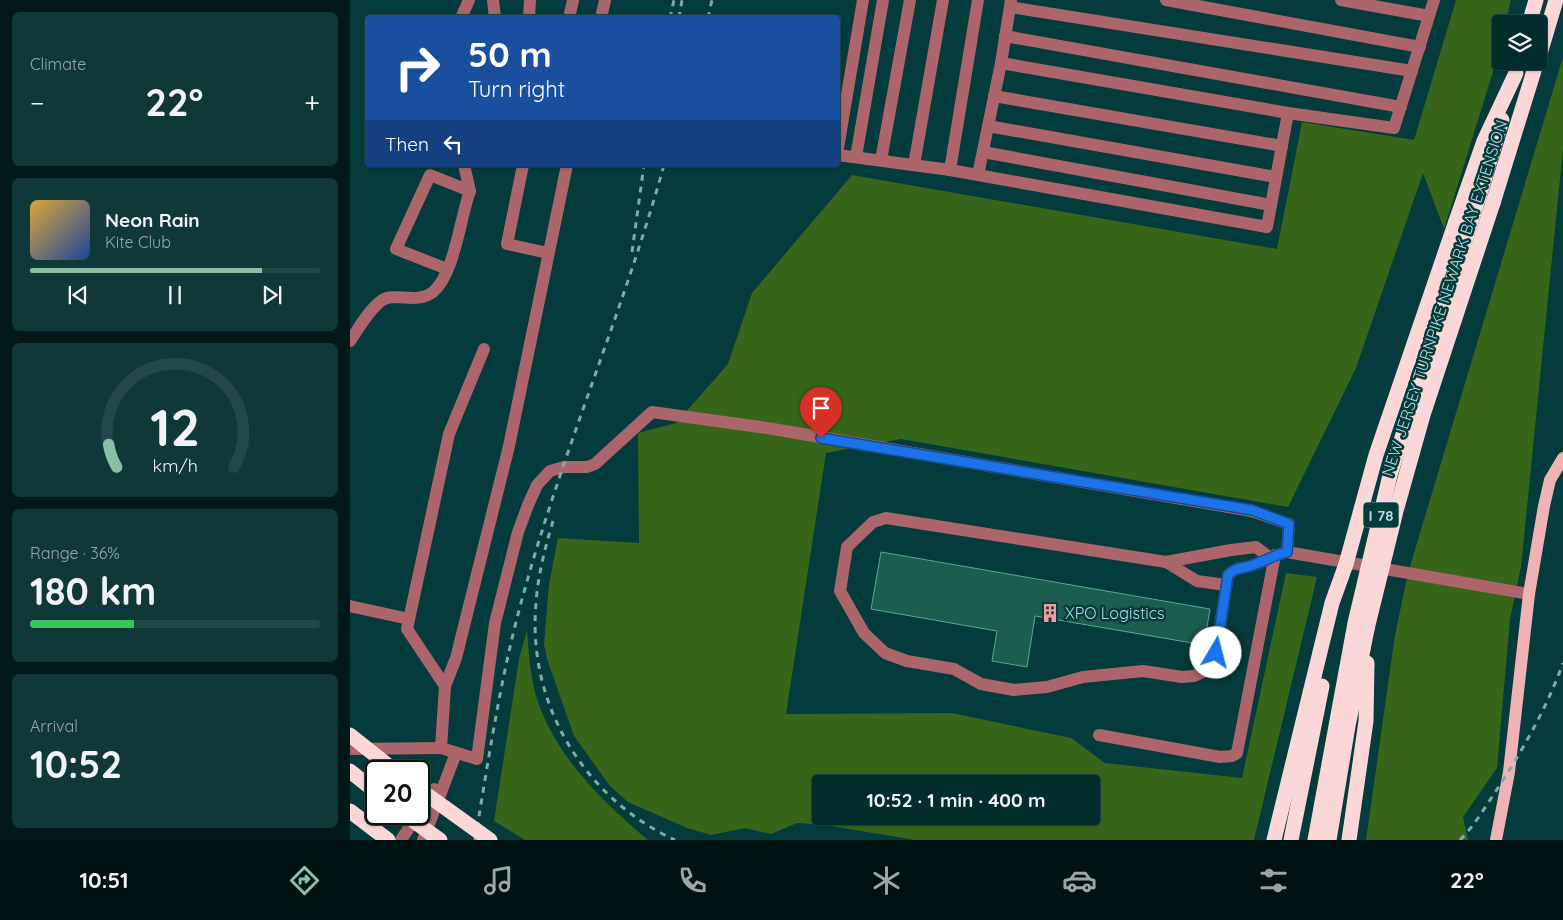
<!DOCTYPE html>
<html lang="en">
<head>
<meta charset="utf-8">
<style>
	:root { --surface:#032c2d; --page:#113839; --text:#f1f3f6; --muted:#97a7aa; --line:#244849; --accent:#8abfa5 }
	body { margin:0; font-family:Quicksand,sans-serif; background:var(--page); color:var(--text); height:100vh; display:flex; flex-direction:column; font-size:19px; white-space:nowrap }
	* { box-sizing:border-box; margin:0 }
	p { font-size:16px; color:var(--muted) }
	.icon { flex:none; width:28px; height:28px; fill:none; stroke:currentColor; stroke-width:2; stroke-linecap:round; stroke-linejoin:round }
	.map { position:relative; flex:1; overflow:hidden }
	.details { display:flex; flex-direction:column; gap:12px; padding:12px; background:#021819; width:350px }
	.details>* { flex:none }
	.hud { position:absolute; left:15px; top:15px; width:475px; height:152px; border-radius:5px; box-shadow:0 1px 4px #0004,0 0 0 1px var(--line); background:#1a4fa0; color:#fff; overflow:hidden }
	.fabs { position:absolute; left:1142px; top:15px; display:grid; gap:10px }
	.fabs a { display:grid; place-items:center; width:55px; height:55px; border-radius:5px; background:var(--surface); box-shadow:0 1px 4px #0004,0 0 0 1px var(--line); font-size:25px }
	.speed { position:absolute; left:15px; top:760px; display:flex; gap:10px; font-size:25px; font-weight:700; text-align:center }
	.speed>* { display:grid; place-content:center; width:65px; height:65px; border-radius:50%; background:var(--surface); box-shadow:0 1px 4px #0004,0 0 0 1px var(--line); line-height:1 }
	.speed .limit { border:2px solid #111; border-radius:8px; background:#fff; color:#111 }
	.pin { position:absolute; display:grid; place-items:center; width:42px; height:42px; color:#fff; margin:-51px -21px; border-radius:50% 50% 50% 0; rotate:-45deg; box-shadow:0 0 5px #0007 }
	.pin .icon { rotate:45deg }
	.me { position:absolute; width:55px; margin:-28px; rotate:8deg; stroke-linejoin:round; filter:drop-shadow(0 0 4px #0008) }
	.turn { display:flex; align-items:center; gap:18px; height:105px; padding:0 20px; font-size:22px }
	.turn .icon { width:65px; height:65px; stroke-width:2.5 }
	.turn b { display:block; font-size:35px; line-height:42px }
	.then { display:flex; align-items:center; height:48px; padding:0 20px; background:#0003; gap:10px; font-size:19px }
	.big { font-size:38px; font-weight:800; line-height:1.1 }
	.details .widget { flex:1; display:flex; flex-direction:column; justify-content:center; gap:8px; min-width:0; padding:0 18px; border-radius:8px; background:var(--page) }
	.details .dial { align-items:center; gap:0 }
	.dial svg { height:130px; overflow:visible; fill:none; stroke:var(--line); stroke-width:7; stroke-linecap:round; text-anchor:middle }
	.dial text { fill:var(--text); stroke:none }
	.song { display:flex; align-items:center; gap:15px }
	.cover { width:60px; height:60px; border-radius:8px; background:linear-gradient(135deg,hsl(40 70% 55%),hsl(220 70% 35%)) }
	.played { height:5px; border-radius:2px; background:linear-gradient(90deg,var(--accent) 80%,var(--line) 80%) }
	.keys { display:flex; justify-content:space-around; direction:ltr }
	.heat { display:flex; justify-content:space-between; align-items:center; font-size:28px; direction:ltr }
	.charge { height:8px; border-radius:4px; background:linear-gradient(90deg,#34c759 36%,var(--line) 0) }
	.trip { position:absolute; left:462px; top:775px; width:288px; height:50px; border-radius:5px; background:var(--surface); box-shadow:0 1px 4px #0004,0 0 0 1px var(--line); font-weight:800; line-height:50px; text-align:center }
	.menu { display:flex; height:80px; justify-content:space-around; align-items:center; background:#011212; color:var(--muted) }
	.menu .icon { width:35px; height:35px }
	.menu .selected { color:var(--accent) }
	.menu b { font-size:22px; color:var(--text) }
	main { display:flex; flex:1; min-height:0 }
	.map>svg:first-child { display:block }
	.green { fill:#37661a; fill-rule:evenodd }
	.building { fill:#1b5e50; stroke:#57aa96 }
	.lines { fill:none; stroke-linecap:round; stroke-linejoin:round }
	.minor { stroke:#ac656a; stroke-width:12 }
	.major { stroke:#efb3b6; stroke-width:12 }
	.highway { stroke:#fcd7d8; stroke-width:15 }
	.rail { stroke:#7dabab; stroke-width:3; stroke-dasharray:6 6; stroke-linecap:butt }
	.highway-bridge { stroke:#fcd7d8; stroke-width:15 }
	.route-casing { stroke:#114b97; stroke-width:12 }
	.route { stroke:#1a73e8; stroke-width:9 }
	.labels { text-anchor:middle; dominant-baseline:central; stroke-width:5; stroke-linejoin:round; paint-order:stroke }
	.shield { fill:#043b3c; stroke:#7eacad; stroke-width:1 }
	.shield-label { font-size:15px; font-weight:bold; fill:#b3dddd }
	.street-label { font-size:16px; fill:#b3dddd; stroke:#043b3c }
	.poi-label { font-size:16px; fill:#b3dddd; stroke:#043b3c; text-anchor:start }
</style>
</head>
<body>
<main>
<section class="details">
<div class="widget"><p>Climate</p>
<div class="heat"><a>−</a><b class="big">22°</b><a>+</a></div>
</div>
<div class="widget">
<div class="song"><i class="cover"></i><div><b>Neon Rain</b><p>Kite Club</p></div></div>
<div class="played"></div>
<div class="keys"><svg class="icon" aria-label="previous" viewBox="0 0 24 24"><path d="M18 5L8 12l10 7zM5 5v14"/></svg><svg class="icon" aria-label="pause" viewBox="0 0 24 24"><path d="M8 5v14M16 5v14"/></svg><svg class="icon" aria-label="next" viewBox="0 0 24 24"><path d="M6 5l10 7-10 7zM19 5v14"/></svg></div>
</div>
<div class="widget dial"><svg viewBox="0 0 100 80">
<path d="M14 69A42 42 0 1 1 86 69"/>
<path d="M14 69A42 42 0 0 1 9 55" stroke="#8abfa5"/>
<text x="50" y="56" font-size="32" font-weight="700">12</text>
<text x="50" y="72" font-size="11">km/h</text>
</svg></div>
<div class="widget"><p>Range · 36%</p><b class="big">180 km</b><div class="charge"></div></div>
<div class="widget"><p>Arrival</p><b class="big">10:52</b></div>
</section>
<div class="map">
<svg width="1213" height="840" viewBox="0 0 1213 840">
	<rect width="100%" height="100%" fill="#043b3c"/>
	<g class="green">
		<path d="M 1106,0 L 1161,0 L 1155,24 L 1151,24 L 1151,39 L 1142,75 L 1094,229 L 1073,173 L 1006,368 L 938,507 L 551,439 L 476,453 L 436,714 L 602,713 L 721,738 L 755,763 L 892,778 L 936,573 L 967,577 L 904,840 L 565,840 L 475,825 L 447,823 L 421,834 L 395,828 L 361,835 L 337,828 L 278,802 L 260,786 L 224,736 L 197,659 L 194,644 L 199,584 L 208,538 L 289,543 L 288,433 L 326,423 L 378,364 L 402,293 L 502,175 L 927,249 L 952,122 L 1064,140 ZM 471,784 L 741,784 L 741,816 L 471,816 Z"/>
		<polygon points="1213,57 1213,149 1171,567 1160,619 1147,768 1113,817 1118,840 1016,840 1045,635 1058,573"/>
		<path d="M 177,630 C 179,654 180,679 188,702 C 208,759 253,802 298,840 L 175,840 L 144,821 L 169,659 Z"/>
	</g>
	<polygon class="building" points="531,552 860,609 854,645 685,616 677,667 642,661 647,631 521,609"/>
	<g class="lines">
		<g class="minor">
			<polyline points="143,0 145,18"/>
			<polyline points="816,0 1070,47"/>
			<polyline points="991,0 1079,16"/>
			<polyline points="660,7 1062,71"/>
			<polyline points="111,18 119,0"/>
			<polyline points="179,18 180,0"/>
			<polyline points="219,18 223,0"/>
			<polyline points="251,18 255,0"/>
			<polyline points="655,36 1051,107"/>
			<polyline points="651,63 661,0"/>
			<polyline points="644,96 932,146"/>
			<polyline points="938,113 1044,128 1084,0"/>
			<polyline points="638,126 926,177"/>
			<polyline points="488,148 513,0"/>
			<polyline points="633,152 921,205"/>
			<polyline points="488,155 600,170 628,0"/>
			<polyline points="506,157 533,0"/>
			<polyline points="531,160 560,0"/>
			<polyline points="114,165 120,191"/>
			<polyline points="173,165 157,244 198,253"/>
			<polyline points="564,165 593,0"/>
			<polyline points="600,170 917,227 938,113 651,63 628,175"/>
			<path d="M 0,341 C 9,328 18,311 31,301 C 44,291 66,305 83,292 C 105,273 110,218 120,191 L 80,175 L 46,249 L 97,269"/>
			<polyline points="134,349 99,434 57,629 95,686 91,748 127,759 145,623 168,532 178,505 187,485 200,471 214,467 237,467 245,464 302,412 417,428 902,511 939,524 937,552"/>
			<path d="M 919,557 L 906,547 L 881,550 L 816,562 L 536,518 L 523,522 L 497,547 L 490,591 L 514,633 L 535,653 L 557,661 L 604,669 L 631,684 L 664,690 L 697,687 L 733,677 L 793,671 L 832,677 L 844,676 L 855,671 L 866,653 L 878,575 C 887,566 893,569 903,565 C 915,561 925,555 937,552 L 1179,594"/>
			<polyline points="816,562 847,581 876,585"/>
			<polyline points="0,606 59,619"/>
			<polyline points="95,686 106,658 159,446 217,165"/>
			<polyline points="749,735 870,757 882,756 887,753 925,555"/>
			<polyline points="0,749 91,748"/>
			<polyline points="69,812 84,789"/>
			<polyline points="51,840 68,814"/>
			<polyline points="73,840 106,753"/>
		</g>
		<polyline class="major" points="1146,840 1159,772 1179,594 1194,506 1200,480 1213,458"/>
		<g class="highway">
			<polyline points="1179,24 1186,0"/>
			<polyline points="1189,57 1206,0"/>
			<polyline points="1129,197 1152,120"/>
			<polyline points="1143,203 1187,61"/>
			<polyline points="1106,221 1134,141 1166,73"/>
			<polyline points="0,771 26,792"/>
			<polyline points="0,811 38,840"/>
			<polyline points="924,840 982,603 996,564"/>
			<polyline points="941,840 972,686"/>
			<polyline points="979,840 998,726 1017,629"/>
			<polyline points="999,840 1016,721 1017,663"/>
		</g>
		<g class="rail">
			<polyline points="320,18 324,0"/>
			<polyline points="329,18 332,0"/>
			<polyline points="358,18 362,0"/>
			<polyline points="282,252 294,165"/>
			<path d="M 203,521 C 195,548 188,575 186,603 C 177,704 234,798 325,840"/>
			<path d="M 125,840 C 139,757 151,673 174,592 C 214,447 274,309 314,165"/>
			<path d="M 1110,840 C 1123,827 1132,812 1142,797 C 1170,755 1196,710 1213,663"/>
		</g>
		<g class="highway-bridge">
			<polyline points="996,564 1026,455 1106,221"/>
			<polyline points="1017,629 1046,511 1073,415 1143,203"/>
			<polyline points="0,735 45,771"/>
			<polyline points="69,789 140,840"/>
			<polyline points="54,814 90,840"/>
			<polyline points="965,840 1005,623 1040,475 1129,197"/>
		</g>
	</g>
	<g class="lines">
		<g class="route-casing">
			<path id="route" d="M 471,438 L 902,510 L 939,524 L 937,552 C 924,555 915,561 903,565 C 893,569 887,566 878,575 L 866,653"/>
		</g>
		<use href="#route" class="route"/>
	</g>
	<defs>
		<g id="building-bare" transform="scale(1.5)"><path d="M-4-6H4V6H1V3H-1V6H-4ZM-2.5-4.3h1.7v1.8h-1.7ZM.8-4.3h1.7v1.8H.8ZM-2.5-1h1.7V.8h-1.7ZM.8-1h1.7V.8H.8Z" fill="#f49aa0" stroke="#043b3c" stroke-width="2.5" paint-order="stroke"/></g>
	</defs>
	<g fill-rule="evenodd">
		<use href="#building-bare" x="700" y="613"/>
	</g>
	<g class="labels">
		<rect class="shield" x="1013.5" y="502.5" width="35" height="25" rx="4"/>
		<g class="shield-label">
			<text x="1031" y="515">I 78</text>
		</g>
		<g class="street-label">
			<text transform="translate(1094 298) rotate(-72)">NEW JERSEY TURNPIKE NEWARK BAY EXTENSION</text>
		</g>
		<g class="poi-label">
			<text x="715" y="613">XPO Logistics</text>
		</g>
	</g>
</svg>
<div class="fabs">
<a><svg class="icon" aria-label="layers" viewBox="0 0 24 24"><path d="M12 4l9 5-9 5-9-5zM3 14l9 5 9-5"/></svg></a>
</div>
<div class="speed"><div class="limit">20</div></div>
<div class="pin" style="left:471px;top:438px;background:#d93025"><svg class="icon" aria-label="arrive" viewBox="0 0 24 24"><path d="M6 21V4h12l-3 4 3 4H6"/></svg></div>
<svg class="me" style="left:866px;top:653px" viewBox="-20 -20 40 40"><circle r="19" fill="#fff"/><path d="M0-13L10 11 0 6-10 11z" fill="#1a73e8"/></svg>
<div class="trip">10:52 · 1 min · 400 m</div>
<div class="hud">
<div class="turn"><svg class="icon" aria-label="right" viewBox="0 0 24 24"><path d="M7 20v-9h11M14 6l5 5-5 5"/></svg><div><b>50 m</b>Turn right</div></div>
<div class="then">Then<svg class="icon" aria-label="left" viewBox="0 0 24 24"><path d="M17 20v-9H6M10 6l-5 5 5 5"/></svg></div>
</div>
</div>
</main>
<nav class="menu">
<b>10:51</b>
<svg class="icon selected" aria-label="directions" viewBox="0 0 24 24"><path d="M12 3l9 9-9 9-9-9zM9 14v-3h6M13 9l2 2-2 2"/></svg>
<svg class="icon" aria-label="music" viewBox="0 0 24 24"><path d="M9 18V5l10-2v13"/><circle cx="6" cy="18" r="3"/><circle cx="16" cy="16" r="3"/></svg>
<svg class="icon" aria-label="phone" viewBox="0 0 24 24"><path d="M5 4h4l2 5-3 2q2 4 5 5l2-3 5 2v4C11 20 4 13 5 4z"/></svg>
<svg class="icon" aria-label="climate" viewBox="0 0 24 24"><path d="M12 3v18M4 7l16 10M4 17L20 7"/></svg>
<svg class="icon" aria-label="car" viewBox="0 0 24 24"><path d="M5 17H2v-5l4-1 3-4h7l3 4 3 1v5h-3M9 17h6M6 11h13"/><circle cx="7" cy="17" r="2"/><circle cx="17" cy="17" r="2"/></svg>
<svg class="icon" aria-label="filters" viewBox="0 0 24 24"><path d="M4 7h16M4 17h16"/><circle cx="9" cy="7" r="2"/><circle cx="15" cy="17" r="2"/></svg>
<b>22°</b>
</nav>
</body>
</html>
